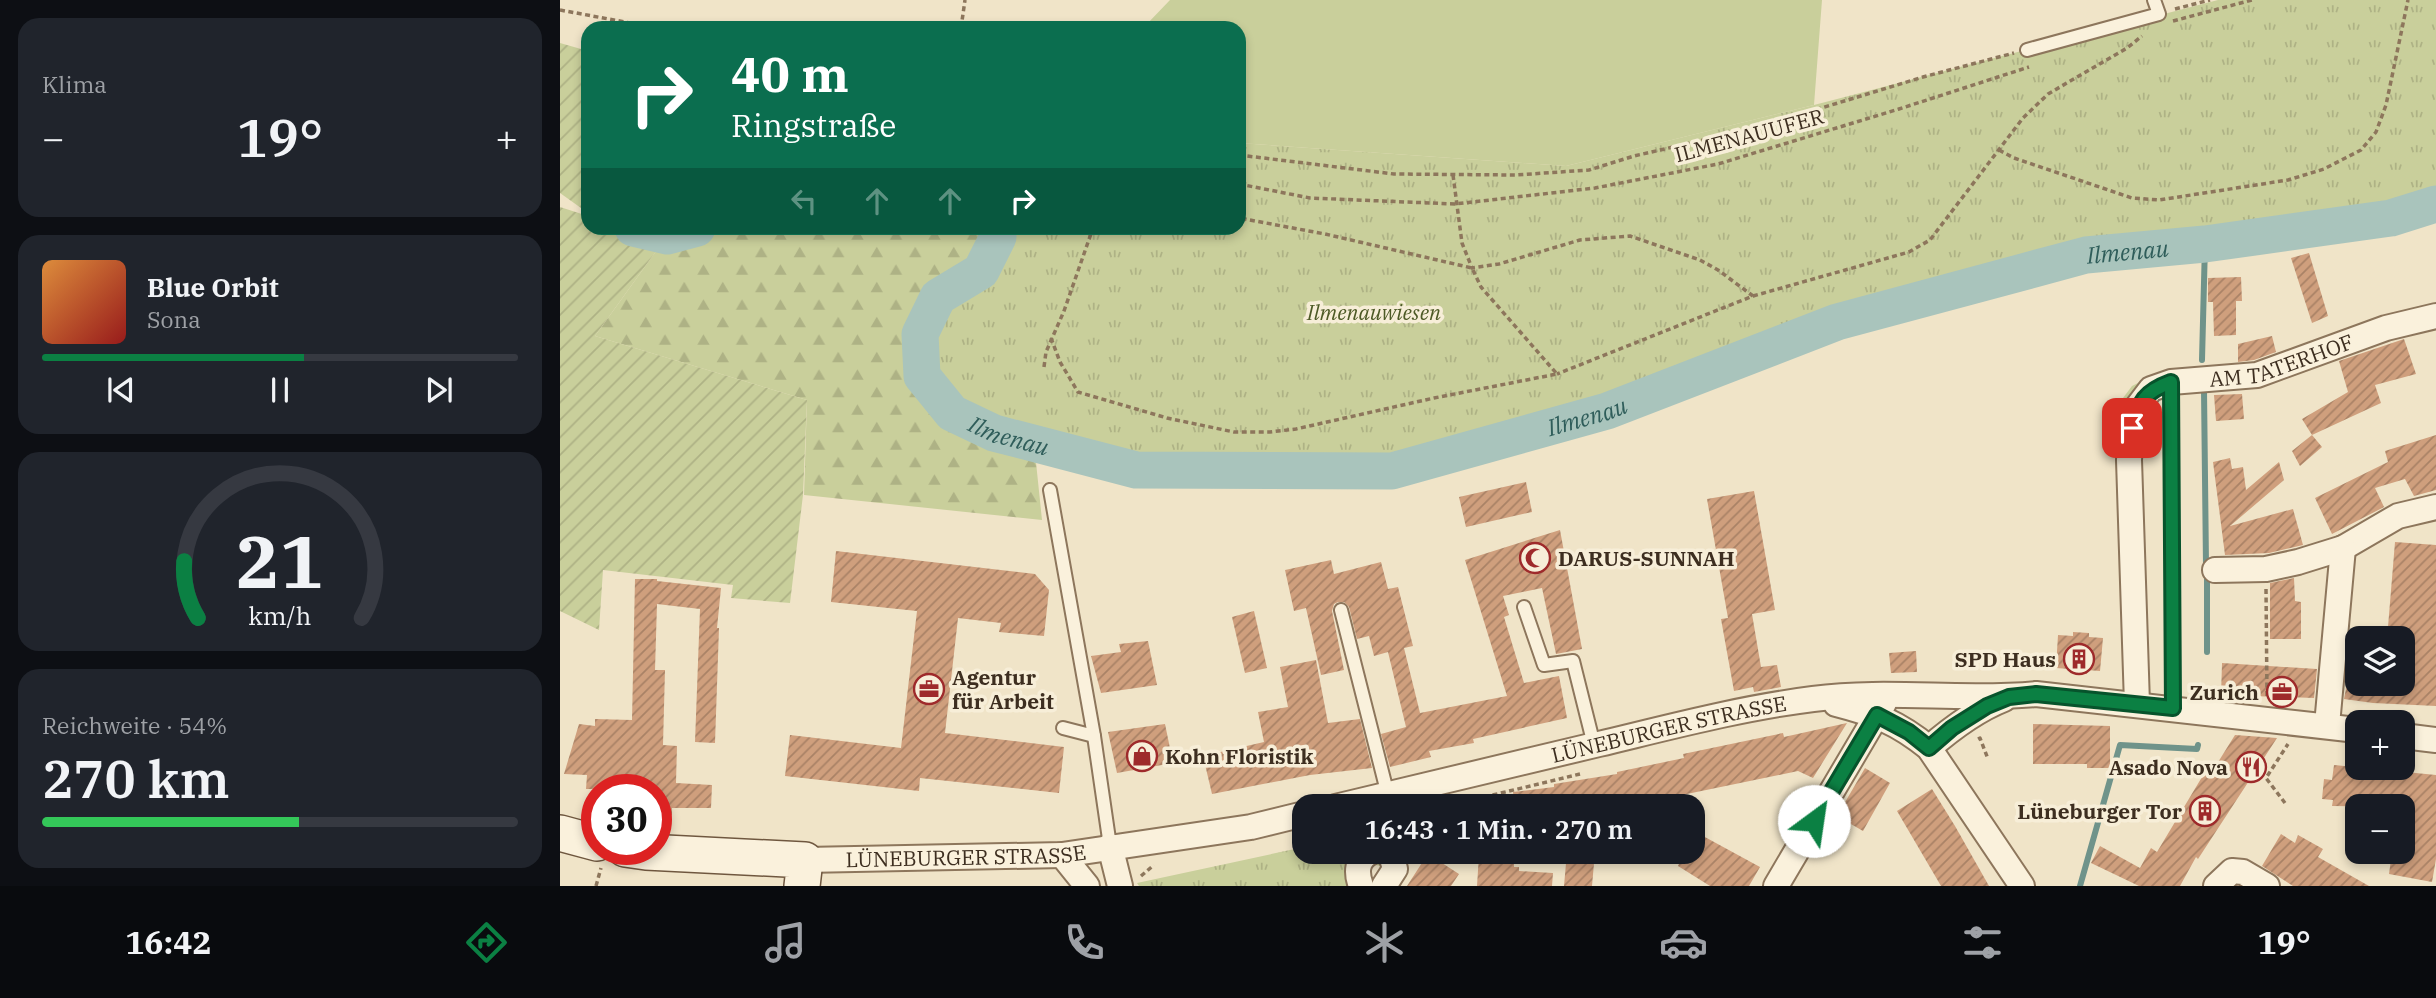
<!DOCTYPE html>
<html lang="de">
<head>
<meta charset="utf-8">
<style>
	:root { --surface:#171b24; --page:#20242c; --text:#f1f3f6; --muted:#9ea1a6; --line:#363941; --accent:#0b8043 }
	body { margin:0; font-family:"IBM Plex Serif",serif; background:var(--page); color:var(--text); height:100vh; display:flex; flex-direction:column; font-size:26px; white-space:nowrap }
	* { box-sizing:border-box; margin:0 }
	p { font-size:23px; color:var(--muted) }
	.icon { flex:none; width:38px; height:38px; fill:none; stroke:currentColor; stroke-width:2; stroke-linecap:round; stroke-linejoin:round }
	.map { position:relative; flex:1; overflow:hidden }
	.side { display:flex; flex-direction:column; gap:18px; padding:18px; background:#0d0f14; width:560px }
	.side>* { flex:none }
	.guide { position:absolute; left:21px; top:21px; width:665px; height:214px; border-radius:21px; box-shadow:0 4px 10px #0003; background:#0b6e4f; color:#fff; overflow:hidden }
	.buttons { position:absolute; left:1785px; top:626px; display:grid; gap:14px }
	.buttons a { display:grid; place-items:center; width:70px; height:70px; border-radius:14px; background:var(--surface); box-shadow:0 4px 10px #0003; font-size:35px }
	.speed { position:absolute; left:21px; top:774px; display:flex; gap:14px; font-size:35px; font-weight:700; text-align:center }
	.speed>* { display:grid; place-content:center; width:91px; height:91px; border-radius:50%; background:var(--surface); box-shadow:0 4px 10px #0003; line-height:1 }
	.speed .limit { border:10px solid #d22; background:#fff; color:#111 }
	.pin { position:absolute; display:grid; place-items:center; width:60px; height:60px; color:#fff; margin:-30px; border-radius:14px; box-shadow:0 4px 10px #0006 }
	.me { position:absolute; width:77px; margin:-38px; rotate:31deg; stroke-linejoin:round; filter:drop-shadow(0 0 5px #0008) }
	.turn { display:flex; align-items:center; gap:24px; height:147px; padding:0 35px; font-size:32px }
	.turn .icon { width:91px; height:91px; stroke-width:2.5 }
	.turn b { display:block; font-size:49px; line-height:60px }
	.lanes { display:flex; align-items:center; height:66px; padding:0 35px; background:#0003; justify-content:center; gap:35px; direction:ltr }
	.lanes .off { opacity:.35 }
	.big { font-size:52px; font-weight:600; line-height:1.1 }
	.side .card { flex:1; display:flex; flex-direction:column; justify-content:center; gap:10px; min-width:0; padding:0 24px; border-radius:21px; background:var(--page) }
	.side .dial { align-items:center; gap:0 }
	.dial svg { height:182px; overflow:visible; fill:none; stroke:var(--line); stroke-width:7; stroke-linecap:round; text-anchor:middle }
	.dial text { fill:var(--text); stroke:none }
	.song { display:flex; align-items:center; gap:21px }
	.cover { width:84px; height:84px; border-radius:10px; background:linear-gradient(135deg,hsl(30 70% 55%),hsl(0 70% 35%)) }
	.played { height:7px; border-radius:4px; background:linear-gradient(90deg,var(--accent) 55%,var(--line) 55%) }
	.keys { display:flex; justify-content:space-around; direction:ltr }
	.heat { display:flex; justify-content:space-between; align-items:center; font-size:38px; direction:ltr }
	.charge { height:10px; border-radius:5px; background:linear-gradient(90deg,#34c759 54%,var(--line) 0) }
	.trip { position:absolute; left:732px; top:794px; width:413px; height:70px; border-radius:21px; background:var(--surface); box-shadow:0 4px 10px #0003; font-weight:600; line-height:70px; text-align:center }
	.dock { display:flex; height:112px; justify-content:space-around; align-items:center; background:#090b0e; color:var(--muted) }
	.dock .icon { width:49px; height:49px }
	.dock .active { color:var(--accent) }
	.dock b { font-size:32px; color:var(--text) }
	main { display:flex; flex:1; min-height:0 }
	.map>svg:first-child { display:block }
	.forest { fill:url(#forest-firs) }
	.park { fill:url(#park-tufts) }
	.garden { fill:url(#garden-furrows) }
	.pitch { fill:#c9cf9b }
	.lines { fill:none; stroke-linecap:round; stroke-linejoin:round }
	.stream { stroke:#6f938a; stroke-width:6 }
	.river { stroke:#a9c4bc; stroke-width:37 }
	.building { fill:url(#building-hatch) }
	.service-casing { stroke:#8d765c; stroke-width:16 }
	.minor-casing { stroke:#8d765c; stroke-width:28 }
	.secondary-casing { stroke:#6f573f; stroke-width:38 }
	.path { stroke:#8d765c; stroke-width:3.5; stroke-dasharray:5 3.5; stroke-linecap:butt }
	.service { stroke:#faf1dc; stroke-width:12 }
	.minor { stroke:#faf1dc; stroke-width:24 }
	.secondary { stroke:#faf1dc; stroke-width:35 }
	.route-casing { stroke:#07532c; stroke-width:18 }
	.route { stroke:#0b8043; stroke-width:12 }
	.labels { text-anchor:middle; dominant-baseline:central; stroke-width:7; stroke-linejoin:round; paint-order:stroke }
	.street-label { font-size:21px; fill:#3d2e20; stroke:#f7eed8 }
	.park-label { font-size:21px; font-style:italic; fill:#4d5a26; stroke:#f7eed8 }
	.poi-label { font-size:21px; font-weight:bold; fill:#3d2e20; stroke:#f7eed8; text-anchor:end }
	.water-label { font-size:23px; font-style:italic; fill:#2f5d5a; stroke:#f7eed8 }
</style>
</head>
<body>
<main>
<section class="side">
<div class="card"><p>Klima</p>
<div class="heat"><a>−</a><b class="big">19°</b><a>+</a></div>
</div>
<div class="card">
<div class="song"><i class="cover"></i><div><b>Blue Orbit</b><p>Sona</p></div></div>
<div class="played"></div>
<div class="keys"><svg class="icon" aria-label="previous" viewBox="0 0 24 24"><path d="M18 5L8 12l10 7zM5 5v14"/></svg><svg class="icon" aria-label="pause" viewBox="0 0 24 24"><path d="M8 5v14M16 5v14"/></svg><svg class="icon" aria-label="next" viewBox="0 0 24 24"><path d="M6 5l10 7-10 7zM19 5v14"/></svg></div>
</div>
<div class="card dial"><svg viewBox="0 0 100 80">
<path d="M14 69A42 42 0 1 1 86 69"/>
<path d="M14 69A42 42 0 0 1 8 44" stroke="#0b8043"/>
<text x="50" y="56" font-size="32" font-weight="700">21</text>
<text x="50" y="72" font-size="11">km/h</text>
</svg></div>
<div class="card"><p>Reichweite · 54%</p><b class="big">270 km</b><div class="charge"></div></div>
</section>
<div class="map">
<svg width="1876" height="886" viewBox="0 0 1876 886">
	<defs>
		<pattern id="forest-firs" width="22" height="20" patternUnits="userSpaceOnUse" patternTransform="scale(1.75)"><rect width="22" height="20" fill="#c9cf9b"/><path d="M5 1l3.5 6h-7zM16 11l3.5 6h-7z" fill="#aeb285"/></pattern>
		<pattern id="park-tufts" width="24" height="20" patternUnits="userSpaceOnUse" patternTransform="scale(1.75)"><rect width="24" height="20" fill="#c9cf9b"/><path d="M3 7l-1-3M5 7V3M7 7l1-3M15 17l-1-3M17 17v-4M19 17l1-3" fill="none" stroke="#aeb285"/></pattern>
		<pattern id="garden-furrows" width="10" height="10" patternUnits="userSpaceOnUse" patternTransform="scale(1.75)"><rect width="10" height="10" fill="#c9cf9b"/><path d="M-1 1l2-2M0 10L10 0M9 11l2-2" fill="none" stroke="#aeb285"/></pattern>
		<pattern id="building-hatch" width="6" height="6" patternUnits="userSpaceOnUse" patternTransform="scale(1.75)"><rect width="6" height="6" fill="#cf9f7d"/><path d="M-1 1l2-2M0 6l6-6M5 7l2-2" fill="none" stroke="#a98266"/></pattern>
	</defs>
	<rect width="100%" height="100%" fill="#f0e4c8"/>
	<g class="forest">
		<polygon points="137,228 436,228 438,237 421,271 378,297 360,334 434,433 474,443 482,520 244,495 247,400 35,336 107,236"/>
		<polygon points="1601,381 1589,387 1563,578 1560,574 1554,420 1560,402 1572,386 1580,382"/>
	</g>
	<g class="park">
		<polygon points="1658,0 1876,0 1876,213 1817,228 1723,232 1645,244 1523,256 1277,322 1047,411 832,471 576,470 434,433 392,413 362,376 360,334 378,297 421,271 438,237 436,228 679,228 679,143 1006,166 1254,105"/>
		<polygon points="744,847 744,852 855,852 844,871 806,863 797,886 579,886 577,883"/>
	</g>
	<g class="garden">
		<polygon points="0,43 28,51 28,213 0,193"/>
		<polygon points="0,207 28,216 28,228 137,228 107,236 35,336 247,400 243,495 230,603 171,598 173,585 43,570 39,630 0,611"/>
	</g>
	<polygon class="pitch" points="610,0 1262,0 1254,105 1006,166 679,143 679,28 620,28 586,25"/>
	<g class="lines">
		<g class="stream">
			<polyline points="1642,360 1645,244"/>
			<polyline points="1644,390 1646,565"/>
			<polyline points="1647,652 1647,578"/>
			<polyline points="1520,886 1560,745 1637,749 1638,745"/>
		</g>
		<g class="river">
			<polyline points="73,228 107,236 137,228"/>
			<path id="s1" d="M 436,228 L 438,237 L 421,271 L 378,297 L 360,334 L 362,376 L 392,413 L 434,433 L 576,470 L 832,471 L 1047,411 L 1277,322 L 1526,255 L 1645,244 L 1831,218 L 1876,204"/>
		</g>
	</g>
	<g class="building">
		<polygon points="1749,253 1768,316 1752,323 1731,258"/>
		<polygon points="1681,277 1682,301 1676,301 1676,335 1654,336 1653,302 1648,302 1648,278"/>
		<polygon points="1712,336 1716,352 1694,360 1678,362 1678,344"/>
		<polygon points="1844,339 1856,374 1815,385 1821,403 1752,435 1742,419 1788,392 1779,361"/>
		<polygon points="1682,394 1684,419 1656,421 1654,395"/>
		<polygon points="1752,435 1762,447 1740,466 1732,451"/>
		<polygon points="1876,435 1876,490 1854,496 1845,479 1815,488 1824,507 1772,534 1755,498 1828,462 1825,451"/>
		<polygon points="1670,458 1672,469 1683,467 1686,490 1719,462 1724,480 1670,526 1733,509 1743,545 1709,553 1665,555 1653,462"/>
		<polygon points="966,482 972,512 906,527 899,497"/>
		<polygon points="1194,491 1215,610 1192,614 1201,667 1217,665 1221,687 1194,692 1193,687 1174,691 1161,619 1168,618 1147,499"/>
		<polygon points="1000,530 1022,649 996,654 982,588 943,596 949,615 944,617 964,683 999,676 1007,718 913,739 914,743 869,751 871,757 830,767 821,734 846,727 828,652 814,656 809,636 797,639 789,607 784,602 778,602 774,604 772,611 784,670 761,675 746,608 734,611 725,570 771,560 774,574 821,562 828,589 838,587 853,646 844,648 860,713 947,696 905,560"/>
		<polygon points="1835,542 1876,545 1876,706 1813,703 1784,699 1787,684 1843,684 1843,639 1827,639"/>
		<polygon points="276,551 475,574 489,590 484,636 439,632 441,623 398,618 385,733 504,747 499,793 360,778 359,791 225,776 230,735 341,748 357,611 271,602"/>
		<polygon points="1734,578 1735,601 1741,602 1741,639 1710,639 1710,583"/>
		<polygon points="75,579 97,579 97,581 161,588 157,628 159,628 155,743 135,742 140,609 97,604 95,670 105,670 103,745 117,746 116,783 152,785 151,808 112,808 112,815 96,814 96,789 26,789 27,775 4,774 19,724 35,726 35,719 72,720"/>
		<polygon points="694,611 707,668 685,673 672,617"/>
		<polygon points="1513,632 1529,633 1529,637 1543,638 1540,671 1527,670 1527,674 1510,672 1510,669 1496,668 1498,635 1513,636"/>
		<polygon points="588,641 597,685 541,693 531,656 561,652 559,644"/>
		<polygon points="1356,651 1357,672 1331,673 1329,653"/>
		<polygon points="756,660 768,723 800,719 812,768 750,775 652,794 643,756 704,742 698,712 728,707 720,667"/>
		<polygon points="1662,663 1757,669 1754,698 1661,695"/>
		<polygon points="1287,723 1253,778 1238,771 1122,795 1124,807 955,807 953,792 994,787 994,784 1057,774 1057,772 1124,758 1123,754 1223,733 1224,737"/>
		<polygon points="605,724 613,763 557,773 548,732"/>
		<polygon points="1473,724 1550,726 1550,768 1527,768 1527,764 1473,764"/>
		<polygon points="1675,735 1717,738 1638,859 1636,857 1620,886 1579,886 1531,863 1540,846 1580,868 1591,848 1597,852 1645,772 1650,775"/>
		<polygon points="1774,765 1876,775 1876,859 1872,882 1829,874 1832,852 1843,852 1843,807 1772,806 1773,800 1762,799 1764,779 1772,780"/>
		<polygon points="1305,768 1330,783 1303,831 1277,816"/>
		<polygon points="1372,789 1395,826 1429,886 1381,886 1337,811"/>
		<polygon points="1132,830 1200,867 1189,886 1150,886 1118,866 1124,852 1132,852"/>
		<polygon points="1721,834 1735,843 1738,835 1763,849 1758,857 1809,886 1733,886 1702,866"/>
		<polygon points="869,852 888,852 882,863 899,874 891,886 847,886"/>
		<polygon points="1007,852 1035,852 1032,886 1004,886"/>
		<polygon points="919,855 954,858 954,867 959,867 959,871 993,873 992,886 917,886"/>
	</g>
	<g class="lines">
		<g class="service-casing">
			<g id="service">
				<polyline points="1467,50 1599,14 1594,0"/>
				<polyline points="1611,382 1613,708"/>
				<polyline points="490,490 534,736 550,846"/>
				<polyline points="964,607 984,665 1013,661 1034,745"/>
				<polyline points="781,610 831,807"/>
				<polyline points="503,728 534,736"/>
			</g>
		</g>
		<g class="minor-casing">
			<g id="minor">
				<polyline points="1655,570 1706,569 1738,562 1783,548 1838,516 1876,507"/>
				<path d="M 1276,704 C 1315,714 1337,722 1369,748 L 1462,886"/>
				<path id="s2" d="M 1577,704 L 1569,460 L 1571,428 L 1578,406 L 1591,389 L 1611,382 L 1697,375 L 1826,328 L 1876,316"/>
				<polyline points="1767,725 1783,548"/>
				<polyline points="1843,736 1876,740"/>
				<path d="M 1369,748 C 1392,728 1416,710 1444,699"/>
				<path id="s3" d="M 775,807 C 863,786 951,765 1039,744 C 1110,727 1181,708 1253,699 C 1327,689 1402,701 1476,694 L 1797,730"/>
				<polyline points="550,846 560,886"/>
				<polyline points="502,855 527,886"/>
				<path id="s4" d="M 245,860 L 502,855 L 691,827 L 744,814"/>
				<path d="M 801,886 C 796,873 796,859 811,852"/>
				<polyline points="824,886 835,869 832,858 826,852"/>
				<polyline points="1216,886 1324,703"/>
				<polyline points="1656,886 1672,871 1683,872 1707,886"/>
			</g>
		</g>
		<g class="secondary-casing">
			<g id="secondary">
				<polyline points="0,833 37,843"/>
				<polyline points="65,849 86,852 245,860 242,886"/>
			</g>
		</g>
		<g class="path">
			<polyline points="1615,9 1650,0"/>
			<polyline points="0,10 81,25 111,28"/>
			<polyline points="1613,21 1692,0"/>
			<polyline points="401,28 405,0"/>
			<polyline points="1439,150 1454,158 1572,198 1599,200 1728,180 1764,169 1801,150 1816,132 1826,105 1848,0"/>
			<polyline points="679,155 834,174 956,175 1029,170 1074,156 1196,128 1363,77 1454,53"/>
			<polyline points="893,175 902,243 912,268 939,264 1020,240 1070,236 1140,260 1158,270 1193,296 997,374"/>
			<polyline points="679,184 750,198 895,204 1035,188 1158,164 1339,109 1469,67"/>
			<polyline points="1193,296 1349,252 1370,240 1463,118 1488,94 1567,48 1582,36"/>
			<polyline points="491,338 500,362 518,392 607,418 674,432 710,432 736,429 874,398 997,374 921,287 912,268 765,234 679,218"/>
			<polyline points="484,367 486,352 504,311 533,228"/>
			<polyline points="1706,589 1707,697"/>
			<polyline points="1418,739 1420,738 1428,759"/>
			<polyline points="1725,803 1706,778 1728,744"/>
			<polyline points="883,807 1020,774"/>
			<polyline points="581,876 594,865"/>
			<polyline points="36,886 41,868"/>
		</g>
		<use href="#service" class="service"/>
		<use href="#minor" class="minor"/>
		<use href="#secondary" class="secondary"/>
	</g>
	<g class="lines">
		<g class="route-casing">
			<path id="route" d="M 1254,821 L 1317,715 L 1349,732 L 1369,748 L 1392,728 L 1427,706 L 1449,697 L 1476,694 L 1613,708 L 1611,382 C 1584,392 1580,401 1572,428"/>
		</g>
		<use href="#route" class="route"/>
	</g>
	<defs>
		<g id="mosque-ring" transform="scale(1.575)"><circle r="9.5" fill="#f7eed8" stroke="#9e2a2b" stroke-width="1.5"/><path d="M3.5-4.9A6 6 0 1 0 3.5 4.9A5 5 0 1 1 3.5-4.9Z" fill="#9e2a2b"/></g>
		<g id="building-ring" transform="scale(1.575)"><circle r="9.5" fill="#f7eed8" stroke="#9e2a2b" stroke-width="1.5"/><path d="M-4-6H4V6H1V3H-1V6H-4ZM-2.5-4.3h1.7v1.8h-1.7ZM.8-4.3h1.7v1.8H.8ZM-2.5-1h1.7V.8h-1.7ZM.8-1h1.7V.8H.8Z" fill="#9e2a2b"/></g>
		<g id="office-ring" transform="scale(1.575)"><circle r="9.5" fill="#f7eed8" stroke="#9e2a2b" stroke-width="1.5"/><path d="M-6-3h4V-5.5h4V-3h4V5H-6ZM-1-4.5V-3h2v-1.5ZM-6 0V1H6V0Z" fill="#9e2a2b"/></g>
		<g id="shop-ring" transform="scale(1.575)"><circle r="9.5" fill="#f7eed8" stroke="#9e2a2b" stroke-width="1.5"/><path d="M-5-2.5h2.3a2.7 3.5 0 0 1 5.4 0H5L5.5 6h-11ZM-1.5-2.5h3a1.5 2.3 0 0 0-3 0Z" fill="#9e2a2b"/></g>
		<g id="restaurant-ring" transform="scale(1.575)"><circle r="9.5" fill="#f7eed8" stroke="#9e2a2b" stroke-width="1.5"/><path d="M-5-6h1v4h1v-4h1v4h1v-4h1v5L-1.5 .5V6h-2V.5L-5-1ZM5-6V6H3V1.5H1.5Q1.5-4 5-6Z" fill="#9e2a2b"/></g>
	</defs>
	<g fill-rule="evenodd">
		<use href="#mosque-ring" x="975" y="558"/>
		<use href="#building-ring" x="1519" y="659"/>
		<use href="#office-ring" x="369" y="689"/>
		<use href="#office-ring" x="1722" y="692"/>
		<use href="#shop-ring" x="582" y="756"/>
		<use href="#restaurant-ring" x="1691" y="767"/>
		<use href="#building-ring" x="1645" y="811"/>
	</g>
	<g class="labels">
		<g class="street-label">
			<text transform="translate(1189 135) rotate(-15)">ILMENAUUFER</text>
			<text stroke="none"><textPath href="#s2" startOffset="455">AM TATERHOF</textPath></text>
			<text stroke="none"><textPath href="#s3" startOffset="343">LÜNEBURGER STRASSE</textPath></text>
			<text stroke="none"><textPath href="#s4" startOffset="161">LÜNEBURGER STRASSE</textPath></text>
		</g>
		<g class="park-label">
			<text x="814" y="312">Ilmenauwiesen</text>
		</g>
		<g class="poi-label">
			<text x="998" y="558" text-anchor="start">DARUS-SUNNAH</text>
			<text x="1496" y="659">SPD Haus</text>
			<text x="392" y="677" text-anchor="start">Agentur<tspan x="392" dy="24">für Arbeit</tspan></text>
			<text x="1699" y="692">Zurich</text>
			<text x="605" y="756" text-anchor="start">Kohn Floristik</text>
			<text x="1668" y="767">Asado Nova</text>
			<text x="1622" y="811">Lüneburger Tor</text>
		</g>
		<g class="water-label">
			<text stroke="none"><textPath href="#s1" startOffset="1447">Ilmenau</textPath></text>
			<text stroke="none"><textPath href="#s1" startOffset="880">Ilmenau</textPath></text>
			<text stroke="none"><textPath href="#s1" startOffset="290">Ilmenau</textPath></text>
		</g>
	</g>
</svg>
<div class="buttons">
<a><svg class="icon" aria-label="layers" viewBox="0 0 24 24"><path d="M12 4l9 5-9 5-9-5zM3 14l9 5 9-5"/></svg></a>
<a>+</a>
<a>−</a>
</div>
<div class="speed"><div class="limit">30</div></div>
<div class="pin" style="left:1572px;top:428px;background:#d93025"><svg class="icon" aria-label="arrive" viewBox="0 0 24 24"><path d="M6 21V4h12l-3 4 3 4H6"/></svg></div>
<svg class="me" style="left:1254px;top:821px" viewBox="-20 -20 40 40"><circle r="19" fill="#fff"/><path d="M0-13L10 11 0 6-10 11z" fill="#0b8043"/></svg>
<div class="trip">16:43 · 1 Min. · 270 m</div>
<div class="guide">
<div class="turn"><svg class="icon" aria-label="right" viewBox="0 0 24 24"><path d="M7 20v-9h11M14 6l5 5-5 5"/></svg><div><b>40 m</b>Ringstraße</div></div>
<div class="lanes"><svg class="icon off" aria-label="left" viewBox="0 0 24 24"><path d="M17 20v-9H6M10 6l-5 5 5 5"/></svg><svg class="icon off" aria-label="ahead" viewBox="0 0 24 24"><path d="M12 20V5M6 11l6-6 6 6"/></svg><svg class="icon off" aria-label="ahead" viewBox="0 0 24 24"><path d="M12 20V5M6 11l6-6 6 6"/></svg><svg class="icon" aria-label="right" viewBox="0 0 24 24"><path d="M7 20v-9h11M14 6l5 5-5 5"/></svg></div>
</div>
</div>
</main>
<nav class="dock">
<b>16:42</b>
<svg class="icon active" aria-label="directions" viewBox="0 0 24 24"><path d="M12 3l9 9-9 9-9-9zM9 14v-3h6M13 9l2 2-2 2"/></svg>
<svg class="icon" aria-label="music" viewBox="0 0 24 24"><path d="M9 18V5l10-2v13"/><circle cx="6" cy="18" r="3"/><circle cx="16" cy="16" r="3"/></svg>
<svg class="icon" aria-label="phone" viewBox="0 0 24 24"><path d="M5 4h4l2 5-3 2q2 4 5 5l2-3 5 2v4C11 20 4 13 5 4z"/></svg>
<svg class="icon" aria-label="climate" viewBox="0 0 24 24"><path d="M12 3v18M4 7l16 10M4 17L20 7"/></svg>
<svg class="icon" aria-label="car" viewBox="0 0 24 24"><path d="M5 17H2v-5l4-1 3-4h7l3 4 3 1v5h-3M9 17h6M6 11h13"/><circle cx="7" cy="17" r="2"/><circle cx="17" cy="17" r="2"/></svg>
<svg class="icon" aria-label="filters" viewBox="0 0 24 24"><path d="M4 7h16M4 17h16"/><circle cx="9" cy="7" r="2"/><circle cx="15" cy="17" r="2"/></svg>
<b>19°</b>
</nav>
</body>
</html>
